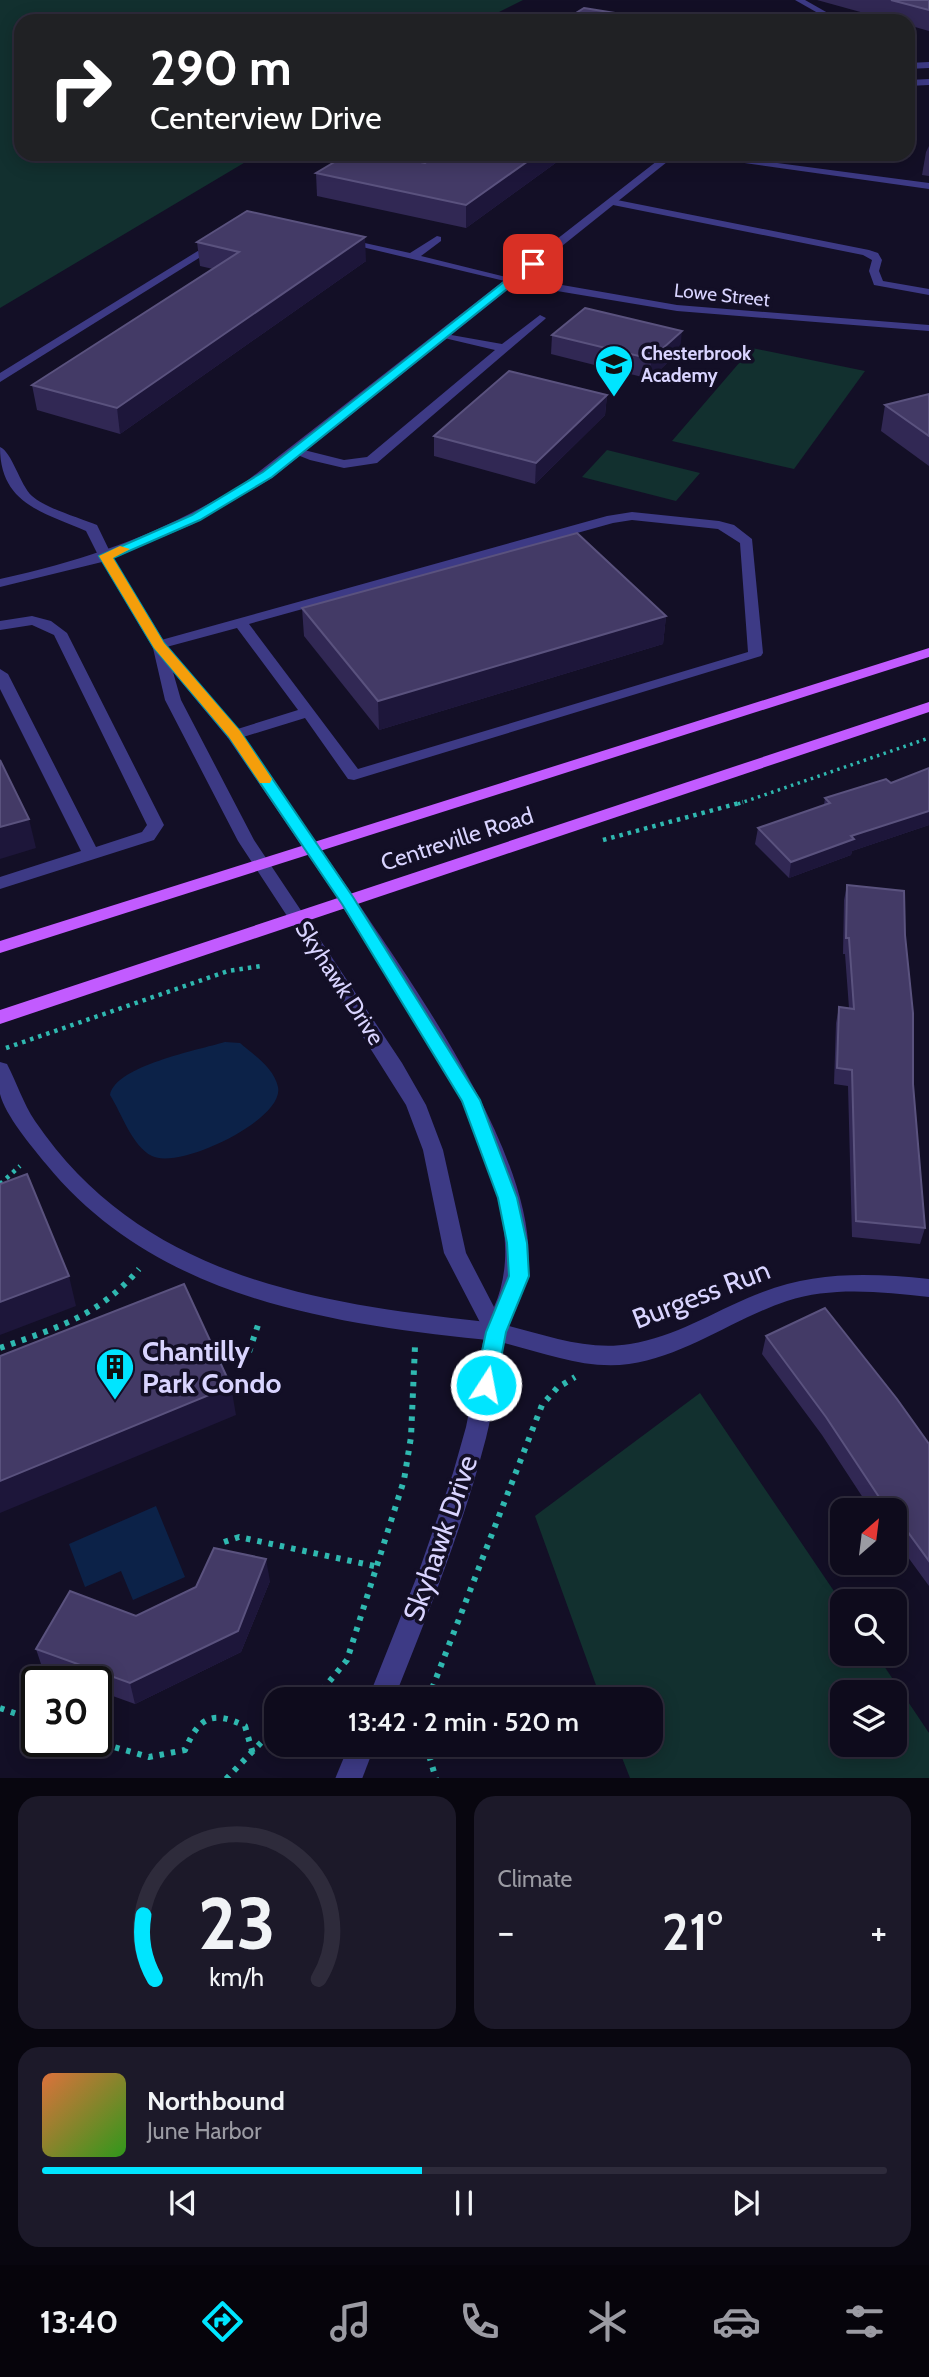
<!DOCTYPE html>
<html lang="en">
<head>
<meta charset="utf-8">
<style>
	:root { --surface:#0e0b1c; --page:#1c1929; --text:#f1f3f6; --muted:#9b9ba3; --line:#2e2b3b; --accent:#00e5ff }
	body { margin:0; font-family:Cabin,sans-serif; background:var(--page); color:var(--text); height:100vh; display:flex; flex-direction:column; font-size:26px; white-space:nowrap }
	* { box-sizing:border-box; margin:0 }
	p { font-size:23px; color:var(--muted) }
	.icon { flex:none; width:38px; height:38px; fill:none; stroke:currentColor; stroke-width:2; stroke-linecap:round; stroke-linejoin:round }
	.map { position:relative; height:1778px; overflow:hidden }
	.panel { display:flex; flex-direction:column; gap:18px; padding:18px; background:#08060f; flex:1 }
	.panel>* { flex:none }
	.hud { position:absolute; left:14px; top:14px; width:901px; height:147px; border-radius:21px; box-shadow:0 4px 18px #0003,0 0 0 2px var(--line); background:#202124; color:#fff; overflow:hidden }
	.needle { width:46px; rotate:28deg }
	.tools { position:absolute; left:830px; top:1498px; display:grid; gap:14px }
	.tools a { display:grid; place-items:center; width:77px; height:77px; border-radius:14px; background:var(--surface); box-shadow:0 4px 18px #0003,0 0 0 2px var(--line); font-size:35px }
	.speed { position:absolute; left:21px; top:1666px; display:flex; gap:14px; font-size:35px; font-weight:700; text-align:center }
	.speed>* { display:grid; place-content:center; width:91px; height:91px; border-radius:50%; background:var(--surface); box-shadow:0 4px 18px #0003,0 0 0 2px var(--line); line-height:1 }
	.speed .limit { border:4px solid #111; border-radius:10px; background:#fff; color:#111 }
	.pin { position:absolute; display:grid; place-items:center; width:60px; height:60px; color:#fff; margin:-30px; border-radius:14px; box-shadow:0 4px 10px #0006 }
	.me { position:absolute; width:77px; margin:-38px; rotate:11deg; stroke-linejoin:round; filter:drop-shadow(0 0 5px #0008) }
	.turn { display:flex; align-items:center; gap:24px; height:147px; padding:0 21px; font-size:32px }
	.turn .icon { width:91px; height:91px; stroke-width:2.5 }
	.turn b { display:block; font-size:49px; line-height:60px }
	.big { font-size:52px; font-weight:600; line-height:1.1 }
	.panel .tile { flex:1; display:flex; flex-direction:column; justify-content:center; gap:10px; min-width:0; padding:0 24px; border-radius:21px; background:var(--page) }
	.panel .dial { align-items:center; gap:0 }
	.dial svg { height:182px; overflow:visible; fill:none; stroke:var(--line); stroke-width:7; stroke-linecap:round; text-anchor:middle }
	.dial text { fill:var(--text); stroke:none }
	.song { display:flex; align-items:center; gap:21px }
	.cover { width:84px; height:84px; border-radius:10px; background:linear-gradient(135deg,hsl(20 70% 55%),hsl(110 70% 35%)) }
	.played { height:7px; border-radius:4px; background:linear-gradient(90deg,var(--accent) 45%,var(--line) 45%) }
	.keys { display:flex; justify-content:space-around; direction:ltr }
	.heat { display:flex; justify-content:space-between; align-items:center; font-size:38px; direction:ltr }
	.panel .tiles { flex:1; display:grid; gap:18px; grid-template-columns:1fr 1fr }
	.tile:last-child { grid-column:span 2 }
	.trip { position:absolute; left:264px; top:1687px; width:399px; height:70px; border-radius:21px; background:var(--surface); box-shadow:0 4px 18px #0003,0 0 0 2px var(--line); font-weight:600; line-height:70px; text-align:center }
	.dock { display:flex; height:112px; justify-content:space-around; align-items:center; background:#06040b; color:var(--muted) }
	.dock .icon { width:49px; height:49px }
	.dock .on { color:var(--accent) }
	.dock b { font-size:32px; color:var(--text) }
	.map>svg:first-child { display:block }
	.green { fill:#12302f; fill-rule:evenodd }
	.water { fill:#0c2248 }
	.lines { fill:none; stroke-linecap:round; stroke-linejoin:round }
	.path-far2 { stroke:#2fb8b0; stroke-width:3.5; stroke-dasharray:2.5 4.5; stroke-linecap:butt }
	.path-far1 { stroke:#2fb8b0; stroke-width:4.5; stroke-dasharray:3.5 5; stroke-linecap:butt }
	.path { stroke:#2fb8b0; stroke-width:6; stroke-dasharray:4.5 7; stroke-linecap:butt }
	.service { fill:#3d3a85; fill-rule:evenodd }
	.minor { fill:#3d3a85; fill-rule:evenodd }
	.tertiary { fill:#3d3a85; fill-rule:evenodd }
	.primary { fill:#c25bff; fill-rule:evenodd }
	.wall { fill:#312854 }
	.shaded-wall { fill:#1d163a }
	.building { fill:#433a66; stroke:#5a527e; stroke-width:2 }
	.route { fill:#00e5ff; stroke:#0095a6; stroke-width:2 }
	.slow { fill:#f59e0b }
	.labels { text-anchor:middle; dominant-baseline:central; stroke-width:7; stroke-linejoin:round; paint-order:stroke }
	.far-street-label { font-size:19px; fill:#d9d4ff; stroke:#130f26 }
	.far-poi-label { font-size:19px; font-weight:bold; fill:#d9d4ff; stroke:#130f26; text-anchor:start }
	.street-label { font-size:23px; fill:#d9d4ff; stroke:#130f26 }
	.near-street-label { font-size:28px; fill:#d9d4ff; stroke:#130f26 }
	.near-poi-label { font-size:28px; font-weight:bold; fill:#d9d4ff; stroke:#130f26; text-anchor:start }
</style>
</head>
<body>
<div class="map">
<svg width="929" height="1779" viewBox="0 0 929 1779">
	<rect width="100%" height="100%" fill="#130f26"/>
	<g class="green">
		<polygon points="0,0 523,0 481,21 21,21 21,154 259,154 0,308"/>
		<polygon points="752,348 865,371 794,469 672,441"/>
		<polygon points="607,450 700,473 676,501 582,477"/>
		<path d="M 700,1393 L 842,1603 L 842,1654 L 876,1654 L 929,1733 L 929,1778 L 630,1778 L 617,1745 L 651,1745 L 651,1699 L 601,1699 L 535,1516 ZM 894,1692 L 894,1745 L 842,1745 L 842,1692 Z"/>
	</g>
	<g class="water">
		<path d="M 225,1042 L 240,1043 C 254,1055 274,1068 278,1087 C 285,1119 180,1170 152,1156 C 132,1146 122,1114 110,1095 C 115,1066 198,1050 225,1042 Z"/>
		<polygon points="156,1506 185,1577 133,1600 121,1571 85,1587 69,1544"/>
	</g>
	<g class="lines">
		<polyline class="path-far2" points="738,804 929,738"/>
		<g class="path-far1">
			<polyline points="603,840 743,802"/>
			<polyline points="6,1048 228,971 261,966"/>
			<polyline points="0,1184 20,1166"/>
		</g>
		<g class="path">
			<path d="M 0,1348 C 56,1328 99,1316 139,1269"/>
			<polyline points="217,1364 249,1352 260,1319"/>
			<polyline points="224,1542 239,1537 379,1567"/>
			<polyline points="315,1699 347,1660 404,1480 411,1437 415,1346"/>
			<polyline points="428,1699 542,1405 557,1388 575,1377"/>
			<polyline points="0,1708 37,1721"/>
			<path d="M 93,1741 L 149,1757 L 185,1750 C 199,1717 212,1710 245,1726 L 253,1754"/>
			<polyline points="426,1745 436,1779"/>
			<polyline points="226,1779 276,1727"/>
		</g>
		<g class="service">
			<polygon points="795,0 805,0 842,21 832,21"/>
			<polygon points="929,62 929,68 908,69 908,63"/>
			<polygon points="681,154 708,154 929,183 929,189"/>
			<polygon points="612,199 869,250 878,253 882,260 879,271 883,281 929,289 929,295 874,285 869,271 872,260 863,255 608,204 608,200"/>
			<polygon points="437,236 441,237 441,241 421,256 518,280 513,283 337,241 342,238 410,253"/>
			<polygon points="214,241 223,243 0,382 0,373"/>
			<polygon points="540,315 546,318 544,320 377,463 344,468 310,460 290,452 296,448 344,460 367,457 495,350 440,337 440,333 502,344"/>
			<path d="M 0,447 C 12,452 20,485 32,496 C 45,508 80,518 97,525 L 112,556 L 110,559 L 100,559 L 86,531 C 43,512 0,504 0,447 Z"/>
			<path d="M 632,512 L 719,521 L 734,525 L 752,539 L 763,653 L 761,656 L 354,780 L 348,779 L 305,718 L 240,738 L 228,738 L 226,735 L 228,732 L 298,710 L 237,628 L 159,649 L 152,645 L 154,642 L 607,516 ZM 632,520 L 718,529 L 740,543 L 748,652 L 358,769 L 249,624 L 613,523 Z"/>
			<polygon points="32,616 51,621 67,633 164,825 154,840 0,889 0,877 81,851 0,689 0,669 8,674 96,847 142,832 147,825 54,635 32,625 0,630 0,621"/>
			<path d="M 0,1062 L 7,1064 C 17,1083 23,1103 35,1121 C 143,1280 320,1304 496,1323 L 504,1325 L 507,1332 L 504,1339 L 496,1341 C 332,1324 157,1300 46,1164 C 32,1147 5,1115 0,1094 C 0,1084 0,1072 0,1062 Z"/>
		</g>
		<g class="minor">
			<path d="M 348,895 L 354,897 C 414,987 539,1160 528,1270 C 526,1290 516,1307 509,1326 C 548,1336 589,1351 630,1344 C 675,1337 713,1312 755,1295 C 813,1271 868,1273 929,1279 L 929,1297 C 882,1292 833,1286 787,1301 C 733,1319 686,1356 629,1364 C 586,1370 545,1353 504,1343 C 497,1375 494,1407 486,1438 C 463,1527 428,1614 394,1699 L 368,1699 L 419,1571 L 453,1473 L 466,1427 L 485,1332 L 444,1253 L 423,1150 L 406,1105 L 288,918 L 291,914 L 303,914 L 402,1063 L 426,1105 L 443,1150 L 466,1253 L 494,1307 C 547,1190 399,998 339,901 Z"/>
			<polygon points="349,1745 375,1745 362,1779 335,1779"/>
		</g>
		<g class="tertiary">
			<polygon points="929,79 929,85 908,86 908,80"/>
			<path d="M 666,154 L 677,154 L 522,278 L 677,305 L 929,325 L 929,331 L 677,311 L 515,284 L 272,478 L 193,524 L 113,558 L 165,643 L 240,732 L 357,901 L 354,905 L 342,905 L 228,738 L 173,672 L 181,700 L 254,840 L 306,918 L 297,924 L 291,922 L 238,841 L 165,700 L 153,648 L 102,562 L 0,587 L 0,579 C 94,558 160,534 243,484 Z"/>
		</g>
		<g class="primary">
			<polygon points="929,648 929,657 0,953 0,941"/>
			<polygon points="929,702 929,712 0,1024 0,1010"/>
		</g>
	</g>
	<g class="wall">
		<polygon points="817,0 929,0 929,31 908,25 908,21 893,21"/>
		<polygon points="929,146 929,176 922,175 926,152"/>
		<polygon points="568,154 466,228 317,196 316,173"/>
		<polygon points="197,242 366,261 120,434 37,410 32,385 213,269 200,266"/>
		<polygon points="552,335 680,351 650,379 551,354"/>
		<polygon points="929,394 929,466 881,431 885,405"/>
		<polygon points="607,395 605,415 535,484 434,456 434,436"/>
		<polygon points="302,608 666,616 663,644 379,730 304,636"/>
		<polygon points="929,768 929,825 852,851 851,855 789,878 755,844 758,828 824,805 825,798 891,783"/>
		<polygon points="847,885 905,935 913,1084 925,1228 920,1244 852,1237 848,1086 834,1084 836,1023 839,1007 849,1008 845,954 843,954 844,900"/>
		<polygon points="766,1336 929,1444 929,1586 894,1538 894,1510 871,1510 822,1435 762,1354"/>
		<polygon points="270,1581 241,1652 135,1704 96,1690 96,1682 75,1682 43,1670 36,1649 136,1616"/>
	</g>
	<g class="shaded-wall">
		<polygon points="538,154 568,154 466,228 466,205"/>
		<polygon points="365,237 366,261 120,434 117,408"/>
		<polygon points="682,331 680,351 650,379 651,359"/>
		<polygon points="607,395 605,415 535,484 536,463"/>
		<polygon points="666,616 663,644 379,730 378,701"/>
		<polygon points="929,811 929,825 852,851 851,855 789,878 791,862 851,836"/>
		<polygon points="29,819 36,848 0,859 0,827"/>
		<polygon points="69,1276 76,1306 0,1335 0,1302"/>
		<polygon points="231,1386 236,1415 0,1513 0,1481"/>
		<polygon points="266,1559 270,1581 241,1652 135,1704 130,1683"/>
	</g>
	<g class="building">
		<polygon points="891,0 929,0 929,10"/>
		<polygon points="584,8 665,21 563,21"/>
		<polygon points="348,154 382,154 425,163 439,154 538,154 466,205 316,173"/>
		<polygon points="247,211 365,237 117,408 32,385 239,252 197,242"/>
		<polygon points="585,308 682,331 651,359 552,335"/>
		<polygon points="509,371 607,395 536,463 434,436"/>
		<polygon points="929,394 929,436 885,405"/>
		<polygon points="577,533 666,616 378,701 302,608"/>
		<polygon points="0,760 29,819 0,827"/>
		<polygon points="929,768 929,811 851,836 854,839 791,862 758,828 830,803 825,798 886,779 891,783"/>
		<polygon points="847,885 904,891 905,935 913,1013 913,1084 925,1228 856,1221 852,1070 837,1068 839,1007 854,1009 849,938 846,938"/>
		<polygon points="27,1174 69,1276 0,1302 0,1184"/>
		<polygon points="184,1284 231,1386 0,1481 0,1356"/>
		<polygon points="825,1308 897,1399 929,1444 929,1561 894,1513 894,1510 892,1510 890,1508 887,1509 826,1417 766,1336"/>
		<polygon points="214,1548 266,1559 238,1631 130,1683 36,1649 70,1591 136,1616 196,1587"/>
	</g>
	<polygon class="route" points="529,262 538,264 272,477 200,520 113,558 164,643 240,731 353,897 480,1100 517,1198 527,1243 529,1276 506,1332 496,1385 493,1391 486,1394 478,1391 475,1385 486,1332 509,1276 507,1243 498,1198 462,1101 342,904 229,737 154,648 99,556 192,515 263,472"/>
	<polygon class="slow" points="120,546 130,549 113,558 164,643 240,731 272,779 270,783 260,783 229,737 154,648 99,556"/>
	<defs>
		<g id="school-pin" transform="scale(2.0125)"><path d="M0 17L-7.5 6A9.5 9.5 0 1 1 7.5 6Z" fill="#00e5ff" stroke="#130f26"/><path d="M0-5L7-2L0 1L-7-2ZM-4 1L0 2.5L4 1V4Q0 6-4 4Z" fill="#111"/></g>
		<g id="building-pin" transform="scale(2.0125)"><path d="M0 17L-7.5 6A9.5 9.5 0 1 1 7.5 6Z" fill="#00e5ff" stroke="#130f26"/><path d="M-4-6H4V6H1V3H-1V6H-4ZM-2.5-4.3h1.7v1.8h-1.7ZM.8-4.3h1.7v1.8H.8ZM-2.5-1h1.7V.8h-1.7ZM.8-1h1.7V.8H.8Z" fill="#111"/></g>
	</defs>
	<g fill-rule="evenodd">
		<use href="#school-pin" x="614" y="364"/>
		<use href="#building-pin" x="115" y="1367"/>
	</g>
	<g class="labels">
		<g class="far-street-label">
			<text transform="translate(722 295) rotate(6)">Lowe Street</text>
		</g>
		<g class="far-poi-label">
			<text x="641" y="353">Chesterbrook<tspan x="641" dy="22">Academy</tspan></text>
		</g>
		<g class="street-label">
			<text transform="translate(457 839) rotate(-18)">Centreville Road</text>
			<text transform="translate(340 983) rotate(57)">Skyhawk Drive</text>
		</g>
		<g class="near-street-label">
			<text transform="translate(701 1294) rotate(-21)">Burgess Run</text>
			<text transform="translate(440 1538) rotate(-71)">Skyhawk Drive</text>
		</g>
		<g class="near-poi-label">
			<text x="142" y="1351">Chantilly<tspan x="142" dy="32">Park Condo</tspan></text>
		</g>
	</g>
</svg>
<div class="tools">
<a><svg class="needle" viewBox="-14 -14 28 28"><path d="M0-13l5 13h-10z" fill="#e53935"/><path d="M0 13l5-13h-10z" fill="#9b9ba3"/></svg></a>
<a><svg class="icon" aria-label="search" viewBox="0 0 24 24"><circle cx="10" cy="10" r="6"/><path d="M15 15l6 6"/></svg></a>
<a><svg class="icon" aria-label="layers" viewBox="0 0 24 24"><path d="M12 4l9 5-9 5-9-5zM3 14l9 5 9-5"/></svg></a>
</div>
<div class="speed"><div class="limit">30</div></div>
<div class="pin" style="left:533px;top:264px;background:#d93025"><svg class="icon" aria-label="arrive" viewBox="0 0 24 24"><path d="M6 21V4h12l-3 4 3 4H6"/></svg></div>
<svg class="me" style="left:486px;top:1385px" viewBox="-20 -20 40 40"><circle r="17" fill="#00e5ff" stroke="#fff" stroke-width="3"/><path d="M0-11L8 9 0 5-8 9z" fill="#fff"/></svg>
<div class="trip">13:42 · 2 min · 520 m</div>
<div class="hud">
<div class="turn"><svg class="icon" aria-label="right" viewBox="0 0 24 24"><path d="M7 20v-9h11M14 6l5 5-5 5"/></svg><div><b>290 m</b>Centerview Drive</div></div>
</div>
</div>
<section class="panel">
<div class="tiles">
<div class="tile dial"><svg viewBox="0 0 100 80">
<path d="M14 69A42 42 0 1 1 86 69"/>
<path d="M14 69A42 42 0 0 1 9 41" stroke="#00e5ff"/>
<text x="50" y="56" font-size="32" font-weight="700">23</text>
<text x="50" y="72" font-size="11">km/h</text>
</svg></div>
<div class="tile"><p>Climate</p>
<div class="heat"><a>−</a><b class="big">21°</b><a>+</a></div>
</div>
<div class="tile">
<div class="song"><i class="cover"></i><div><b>Northbound</b><p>June Harbor</p></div></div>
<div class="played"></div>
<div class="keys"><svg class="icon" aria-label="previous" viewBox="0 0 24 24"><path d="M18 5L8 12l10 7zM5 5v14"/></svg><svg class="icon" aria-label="pause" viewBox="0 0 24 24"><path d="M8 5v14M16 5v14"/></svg><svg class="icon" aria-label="next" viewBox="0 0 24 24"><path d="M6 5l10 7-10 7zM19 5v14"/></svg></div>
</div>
</div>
</section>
<nav class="dock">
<b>13:40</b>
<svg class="icon on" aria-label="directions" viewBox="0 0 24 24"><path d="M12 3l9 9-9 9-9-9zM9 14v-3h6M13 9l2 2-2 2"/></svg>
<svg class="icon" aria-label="music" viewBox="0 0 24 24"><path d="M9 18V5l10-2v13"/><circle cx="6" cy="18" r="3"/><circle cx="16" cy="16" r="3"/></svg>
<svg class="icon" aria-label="phone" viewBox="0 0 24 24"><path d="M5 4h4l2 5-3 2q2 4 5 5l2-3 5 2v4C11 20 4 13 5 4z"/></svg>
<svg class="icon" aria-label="climate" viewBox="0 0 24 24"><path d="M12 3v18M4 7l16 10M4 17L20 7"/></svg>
<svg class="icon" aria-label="car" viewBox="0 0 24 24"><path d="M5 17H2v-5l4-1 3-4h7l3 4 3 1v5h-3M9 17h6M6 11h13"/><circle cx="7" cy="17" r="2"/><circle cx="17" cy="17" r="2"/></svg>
<svg class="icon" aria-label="filters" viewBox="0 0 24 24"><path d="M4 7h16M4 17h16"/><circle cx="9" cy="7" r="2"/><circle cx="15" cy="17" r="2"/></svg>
</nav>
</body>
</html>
